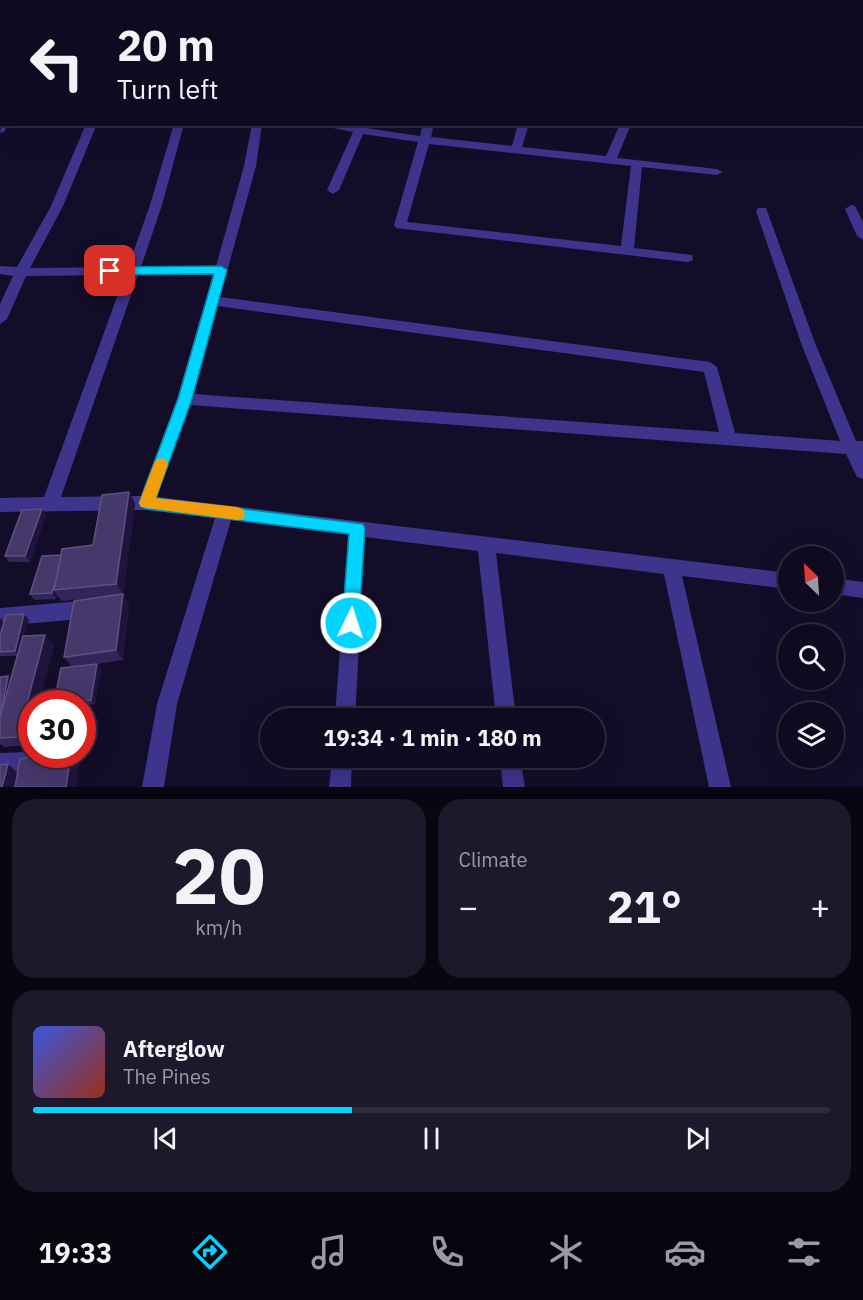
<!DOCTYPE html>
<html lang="en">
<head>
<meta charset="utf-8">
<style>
	:root { --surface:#0f0a1f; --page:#1d182c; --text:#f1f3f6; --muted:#9b9aa4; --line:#2f2b3d; --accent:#01d4ff }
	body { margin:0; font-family:"IBM Plex Sans",sans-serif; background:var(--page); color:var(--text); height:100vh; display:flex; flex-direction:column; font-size:22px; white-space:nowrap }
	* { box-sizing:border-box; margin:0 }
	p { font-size:20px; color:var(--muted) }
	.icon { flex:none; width:33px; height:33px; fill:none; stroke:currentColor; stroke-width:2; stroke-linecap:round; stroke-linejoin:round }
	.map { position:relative; height:787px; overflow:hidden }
	.sheet { display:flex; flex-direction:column; gap:12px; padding:12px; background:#080611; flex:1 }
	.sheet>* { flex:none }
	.guide { position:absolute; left:0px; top:0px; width:864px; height:126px; box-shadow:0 6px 24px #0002,0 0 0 2px var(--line); background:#0f0a1f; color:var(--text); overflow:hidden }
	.needle { width:39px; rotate:335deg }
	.fabs { position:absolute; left:778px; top:546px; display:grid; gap:12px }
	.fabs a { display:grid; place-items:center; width:66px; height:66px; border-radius:50%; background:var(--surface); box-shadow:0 6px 24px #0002,0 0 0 2px var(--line); font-size:30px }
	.speed { position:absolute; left:18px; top:690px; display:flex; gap:12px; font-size:30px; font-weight:700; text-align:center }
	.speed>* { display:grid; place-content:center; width:78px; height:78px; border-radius:50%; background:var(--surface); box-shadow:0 6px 24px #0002,0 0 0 2px var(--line); line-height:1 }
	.speed .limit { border:9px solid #d22; background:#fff; color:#111 }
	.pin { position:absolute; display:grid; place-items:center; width:51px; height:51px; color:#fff; margin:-26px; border-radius:12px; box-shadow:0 3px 9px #0006 }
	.me { position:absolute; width:66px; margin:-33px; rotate:4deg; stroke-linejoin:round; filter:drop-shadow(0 0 4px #0008) }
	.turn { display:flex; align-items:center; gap:21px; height:126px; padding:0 18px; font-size:27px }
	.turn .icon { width:78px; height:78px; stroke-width:2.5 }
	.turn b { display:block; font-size:42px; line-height:51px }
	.big { font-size:45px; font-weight:700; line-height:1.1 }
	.sheet .widget { flex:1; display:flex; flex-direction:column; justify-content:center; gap:9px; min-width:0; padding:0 21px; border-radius:24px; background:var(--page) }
	.sheet .dial { align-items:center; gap:0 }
	.dial b { font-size:78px; line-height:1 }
	.song { display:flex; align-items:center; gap:18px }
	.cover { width:72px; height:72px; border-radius:9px; background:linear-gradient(135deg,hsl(230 70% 55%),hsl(10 70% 35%)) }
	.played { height:6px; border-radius:3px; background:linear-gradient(90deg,var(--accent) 40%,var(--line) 40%) }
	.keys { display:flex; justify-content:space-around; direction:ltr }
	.heat { display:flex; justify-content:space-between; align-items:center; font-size:33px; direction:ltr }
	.sheet .tiles { flex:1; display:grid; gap:12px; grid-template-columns:1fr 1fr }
	.widget:last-child { grid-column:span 2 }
	.trip { position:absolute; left:260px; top:708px; width:345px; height:60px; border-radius:30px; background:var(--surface); box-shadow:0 6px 24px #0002,0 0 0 2px var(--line); font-weight:700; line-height:60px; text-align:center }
	.tab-bar { display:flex; height:96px; justify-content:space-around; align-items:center; background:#06040c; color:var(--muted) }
	.tab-bar .icon { width:42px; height:42px }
	.tab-bar .on { color:var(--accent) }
	.tab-bar b { font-size:27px; color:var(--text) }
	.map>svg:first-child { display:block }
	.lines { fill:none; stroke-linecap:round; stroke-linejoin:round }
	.stream { fill:#05194a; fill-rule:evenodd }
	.minor { fill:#3e348c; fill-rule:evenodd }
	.wall { fill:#332558 }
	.shaded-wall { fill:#1f143d }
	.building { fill:#45386a; stroke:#5d5181; stroke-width:1.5 }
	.route { fill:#01d4ff; stroke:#018aa6; stroke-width:1.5 }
	.slow { fill:#f59e0b }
</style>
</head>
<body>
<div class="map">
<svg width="863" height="787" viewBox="0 0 863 787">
	<rect width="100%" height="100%" fill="#140d29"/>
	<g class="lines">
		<g class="stream">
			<polygon points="25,0 29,0 28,2 24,2"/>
			<polygon points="297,0 309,0 316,2 300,2"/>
			<rect x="0" y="5" width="2" height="2"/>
			<polygon points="862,86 863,86 863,90 862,89"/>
		</g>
		<g class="minor">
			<polygon points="81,0 89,0 80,2"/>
			<polygon points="150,0 158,0 149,2"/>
			<rect x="444" y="0" width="8" height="2"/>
			<polygon points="665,0 673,0 674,2 665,2"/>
			<polygon points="738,0 746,0 747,2 738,2"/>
			<polygon points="811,0 819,0 820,2 811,2"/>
			<rect x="862" y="6" width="1" height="6"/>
			<rect x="862" y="46" width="1" height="6"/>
			<rect x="0" y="69" width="2" height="6"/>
			<polygon points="2,121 2,124 8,124 4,132 0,133"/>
			<path d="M 86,124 L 97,124 L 63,206 L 30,268 L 128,267 L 150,205 L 174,124 L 184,124 L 162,205 L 141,267 L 216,266 L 244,166 L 252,124 L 262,124 L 256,166 L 220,297 L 710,362 L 717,367 L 735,433 L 840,441 L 801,343 L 756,211 L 758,208 L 766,208 L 815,343 L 856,441 L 863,441 L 863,479 L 857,477 L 846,454 L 190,405 L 157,497 L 789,573 L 789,589 L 682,576 L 731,787 L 709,787 L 664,574 L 496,553 L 516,718 L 496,718 L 478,551 L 365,537 L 355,718 L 335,718 L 348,535 L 231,520 L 177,704 L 164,787 L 142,787 L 157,704 L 215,518 L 147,510 L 0,512 L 0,498 L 44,497 L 125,275 L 26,276 L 7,319 L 0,324 L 0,304 L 13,276 L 0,274 L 0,266 L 17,267 L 51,206 ZM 213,274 L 177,399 L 141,496 L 61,497 L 138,275 ZM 218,306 L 704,372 L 719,432 L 194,394 Z"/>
			<path d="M 313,124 L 356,126 L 367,124 L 366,128 L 420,136 L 423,124 L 434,124 L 431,137 L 512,146 L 518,124 L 529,124 L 522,147 L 606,156 L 620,124 L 631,124 L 617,158 L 717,169 L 723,172 L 717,175 L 642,167 L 634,248 L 692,255 L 693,258 L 692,261 L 687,262 L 396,228 L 394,225 L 418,142 L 363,134 L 339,190 L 333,194 L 327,190 L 353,132 ZM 429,144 L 631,166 L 621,246 L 407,222 Z"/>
			<polygon points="851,205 855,206 863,222 863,240 857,236 845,209"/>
			<polygon points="834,578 863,582 863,598 834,594"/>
			<polygon points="93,600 100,603 102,609 100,615 93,618 0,626 0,608"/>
			<polygon points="26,752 33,755 36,762 33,769 26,772 0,773 0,753"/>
			<polygon points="332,758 352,758 351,787 329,787"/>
			<polygon points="500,758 520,758 525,787 503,787"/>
		</g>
	</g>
	<g class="wall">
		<polygon points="129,492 135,504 123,594 129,605 123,660 83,666 97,664 101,669 95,704 82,706 82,704 54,704 72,667 64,657 114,596 62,601 57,595 56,599 34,600 30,594 61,555 93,545"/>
		<polygon points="42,509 46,515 30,562 9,562 5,556"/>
		<polygon points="24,614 29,620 24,636 45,635 54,645 28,745 4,747 0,744 0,677 8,676 11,679 17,656 0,656 0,618 4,623"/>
		<polygon points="90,707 94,712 89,740 82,741 82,708"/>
	</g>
	<g class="shaded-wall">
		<polygon points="129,492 135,504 123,594 129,605 123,660 116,650 123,594 116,584"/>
		<polygon points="42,509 46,515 30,562 25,556"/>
		<polygon points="63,555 54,590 57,595 56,599 52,593"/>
		<polygon points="24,614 29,620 19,656 15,651"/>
		<polygon points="0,618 5,624 0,644"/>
		<polygon points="45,635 54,645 39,704 32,704 32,732 28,745 18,737"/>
		<polygon points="97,664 101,669 95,704 91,700"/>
		<polygon points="8,676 13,681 0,720"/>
		<polygon points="90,707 94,712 89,740 85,736"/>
		<polygon points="71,754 73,754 80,762 76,787 66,787"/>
		<polygon points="8,764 18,773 15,787 2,787"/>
	</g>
	<g class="building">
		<polygon points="129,492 116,584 54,590 62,549 93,545 102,495"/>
		<polygon points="42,509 25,556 5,556 22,510"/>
		<polygon points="61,555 57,576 52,593 30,594 42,556"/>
		<polygon points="123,594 116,650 64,657 74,601"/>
		<polygon points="24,614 15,651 0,652 0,636 6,615"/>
		<polygon points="45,635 18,737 0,738 0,717 23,636"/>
		<polygon points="97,664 91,700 54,704 61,668"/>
		<polygon points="8,676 1,712 0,717 0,677"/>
		<polygon points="90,707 85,736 82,736 82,708"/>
		<polygon points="59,754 71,754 66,787 15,787 20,759"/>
		<polygon points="8,764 2,787 0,787 0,765"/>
	</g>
	<polygon class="route" points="221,266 227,270 192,399 156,498 363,524 365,528 359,623 357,629 351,631 345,629 342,623 349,534 147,509 141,507 139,503 178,399 214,274 110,275 104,271 110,267"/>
	<polygon class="slow" points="161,458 166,460 168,464 156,498 237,507 243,509 245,514 243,519 237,520 141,507 139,503 154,464 156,460"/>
</svg>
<div class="fabs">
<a><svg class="needle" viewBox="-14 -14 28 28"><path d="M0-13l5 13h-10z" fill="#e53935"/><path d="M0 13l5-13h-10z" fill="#9b9aa4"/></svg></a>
<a><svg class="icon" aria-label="search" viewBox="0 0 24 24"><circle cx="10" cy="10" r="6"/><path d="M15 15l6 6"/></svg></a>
<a><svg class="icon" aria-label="layers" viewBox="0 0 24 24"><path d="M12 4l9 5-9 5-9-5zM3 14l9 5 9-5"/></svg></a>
</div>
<div class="speed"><div class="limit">30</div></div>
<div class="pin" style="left:110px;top:271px;background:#d93025"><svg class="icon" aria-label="arrive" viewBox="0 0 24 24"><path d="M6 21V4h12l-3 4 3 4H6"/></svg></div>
<svg class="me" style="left:351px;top:623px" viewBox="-20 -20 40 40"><circle r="17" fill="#01d4ff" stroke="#fff" stroke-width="3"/><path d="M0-11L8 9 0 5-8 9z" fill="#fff"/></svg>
<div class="trip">19:34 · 1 min · 180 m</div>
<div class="guide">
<div class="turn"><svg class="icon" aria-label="left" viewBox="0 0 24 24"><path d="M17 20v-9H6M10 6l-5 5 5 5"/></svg><div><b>20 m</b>Turn left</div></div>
</div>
</div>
<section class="sheet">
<div class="tiles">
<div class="widget dial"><b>20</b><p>km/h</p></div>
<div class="widget"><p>Climate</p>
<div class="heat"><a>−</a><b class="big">21°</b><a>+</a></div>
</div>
<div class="widget">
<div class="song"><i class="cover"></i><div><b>Afterglow</b><p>The Pines</p></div></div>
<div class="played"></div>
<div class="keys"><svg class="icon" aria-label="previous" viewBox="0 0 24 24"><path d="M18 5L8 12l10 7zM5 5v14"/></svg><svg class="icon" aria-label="pause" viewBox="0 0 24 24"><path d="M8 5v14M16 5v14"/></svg><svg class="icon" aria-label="next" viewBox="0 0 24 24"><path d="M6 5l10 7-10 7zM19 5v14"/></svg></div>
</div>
</div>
</section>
<nav class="tab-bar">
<b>19:33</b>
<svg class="icon on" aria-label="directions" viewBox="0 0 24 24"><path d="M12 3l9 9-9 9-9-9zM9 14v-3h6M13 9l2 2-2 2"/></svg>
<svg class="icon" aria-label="music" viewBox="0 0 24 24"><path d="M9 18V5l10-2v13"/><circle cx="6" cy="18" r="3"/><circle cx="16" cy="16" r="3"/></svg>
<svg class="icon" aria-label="phone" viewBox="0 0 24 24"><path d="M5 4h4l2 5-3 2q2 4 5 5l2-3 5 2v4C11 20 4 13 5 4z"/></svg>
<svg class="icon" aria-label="climate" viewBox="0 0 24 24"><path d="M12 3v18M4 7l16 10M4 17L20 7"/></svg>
<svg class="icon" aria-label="car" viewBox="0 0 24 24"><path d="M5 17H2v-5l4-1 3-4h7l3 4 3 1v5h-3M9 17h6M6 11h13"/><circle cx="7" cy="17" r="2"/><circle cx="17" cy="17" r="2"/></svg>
<svg class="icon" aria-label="filters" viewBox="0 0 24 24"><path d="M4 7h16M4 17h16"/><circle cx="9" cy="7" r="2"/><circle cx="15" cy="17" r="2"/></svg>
</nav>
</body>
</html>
